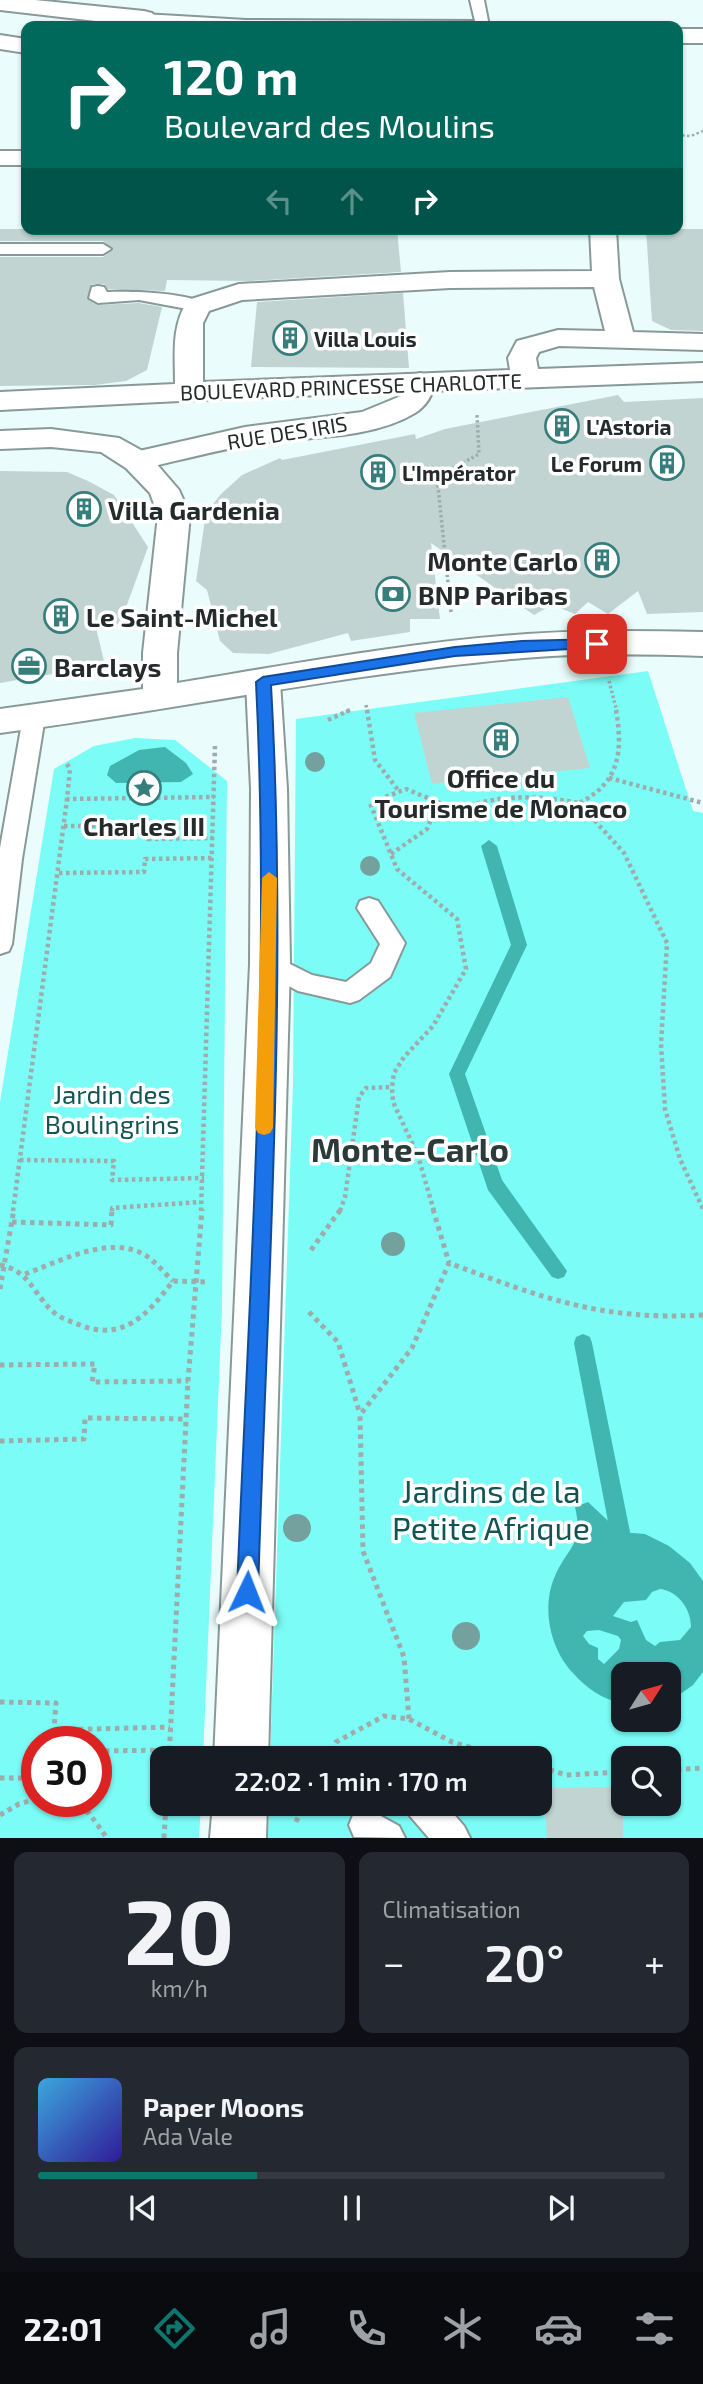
<!DOCTYPE html>
<html lang="fr">
<head>
<meta charset="utf-8">
<style>
	:root { --surface:#171b24; --page:#242831; --text:#f1f3f6; --muted:#9ea1a6; --line:#363941; --accent:#0f766e }
	body { margin:0; font-family:"Exo 2",sans-serif; background:var(--page); color:var(--text); height:100vh; display:flex; flex-direction:column; font-size:26px; white-space:nowrap }
	* { box-sizing:border-box; margin:0 }
	p { font-size:23px; color:var(--muted) }
	.icon { flex:none; width:38px; height:38px; fill:none; stroke:currentColor; stroke-width:2; stroke-linecap:round; stroke-linejoin:round }
	.map { position:relative; height:1838px; overflow:hidden }
	.panel { display:flex; flex-direction:column; gap:14px; padding:14px; background:#0d0f14; flex:1 }
	.panel>* { flex:none }
	.top-card { position:absolute; left:21px; top:21px; width:662px; height:214px; border-radius:14px; box-shadow:0 2px 5px #0004; background:#00695c; color:#fff; overflow:hidden }
	.needle { width:46px; rotate:53deg }
	.buttons { position:absolute; left:611px; top:1662px; display:grid; gap:14px }
	.buttons a { display:grid; place-items:center; width:70px; height:70px; border-radius:14px; background:var(--surface); box-shadow:0 2px 5px #0004; font-size:35px }
	.speed { position:absolute; left:21px; top:1726px; display:flex; gap:14px; font-size:35px; font-weight:700; text-align:center }
	.speed>* { display:grid; place-content:center; width:91px; height:91px; border-radius:50%; background:var(--surface); box-shadow:0 2px 5px #0004; line-height:1 }
	.speed .limit { border:10px solid #d22; background:#fff; color:#111 }
	.pin { position:absolute; display:grid; place-items:center; width:60px; height:60px; color:#fff; margin:-30px; border-radius:14px; box-shadow:0 4px 10px #0006 }
	.me { position:absolute; width:77px; margin:-38px; rotate:2deg; stroke-linejoin:round; filter:drop-shadow(0 0 5px #0008) }
	.turn { display:flex; align-items:center; gap:24px; height:147px; padding:0 28px; font-size:32px }
	.turn .icon { width:91px; height:91px; stroke-width:2.5 }
	.turn b { display:block; font-size:49px; line-height:60px }
	.lanes { display:flex; align-items:center; height:66px; padding:0 28px; background:#0003; justify-content:center; gap:35px; direction:ltr }
	.lanes .off { opacity:.35 }
	.big { font-size:52px; font-weight:600; line-height:1.1 }
	.panel .tile { flex:1; display:flex; flex-direction:column; justify-content:center; gap:10px; min-width:0; padding:0 24px; border-radius:14px; background:var(--page) }
	.panel .dial { align-items:center; gap:0 }
	.dial b { font-size:91px; line-height:1 }
	.song { display:flex; align-items:center; gap:21px }
	.cover { width:84px; height:84px; border-radius:10px; background:linear-gradient(135deg,hsl(200 70% 55%),hsl(250 70% 35%)) }
	.played { height:7px; border-radius:4px; background:linear-gradient(90deg,var(--accent) 35%,var(--line) 35%) }
	.keys { display:flex; justify-content:space-around; direction:ltr }
	.heat { display:flex; justify-content:space-between; align-items:center; font-size:38px; direction:ltr }
	.panel .tiles { flex:1; display:grid; gap:14px; grid-template-columns:1fr 1fr }
	.tile:last-child { grid-column:span 2 }
	.trip { position:absolute; left:150px; top:1746px; width:402px; height:70px; border-radius:14px; background:var(--surface); box-shadow:0 2px 5px #0004; font-weight:600; line-height:70px; text-align:center }
	.tab-bar { display:flex; height:112px; justify-content:space-around; align-items:center; background:#090b0e; color:var(--muted) }
	.tab-bar .icon { width:49px; height:49px }
	.tab-bar .current { color:var(--accent) }
	.tab-bar b { font-size:32px; color:var(--text) }
	.map>svg:first-child { display:block }
	.green { fill:#7bfcf6; fill-rule:evenodd }
	.water { fill:#41b6b1; fill-rule:evenodd }
	.lines { fill:none; stroke-linecap:round; stroke-linejoin:round }
	.stream { fill:#41b6b1; fill-rule:evenodd }
	.building { fill:#c1d4d2 }
	.lane-casing { stroke:#889998; stroke-width:4 }
	.street-casing { stroke:#889998; stroke-width:4 }
	.secondary-casing { stroke:#889998; stroke-width:4 }
	.path-far3 { stroke:#9eacab; stroke-width:2.5; stroke-dasharray:2.5 2.5; stroke-linecap:butt }
	.path-far2 { stroke:#9eacab; stroke-width:3.5; stroke-dasharray:2.5 2.5; stroke-linecap:butt }
	.path-far1 { stroke:#9eacab; stroke-width:4.5; stroke-dasharray:3.5 3.5; stroke-linecap:butt }
	.path { stroke:#9eacab; stroke-width:5; stroke-dasharray:4.5 4.5; stroke-linecap:butt }
	.lane { fill:#fff; fill-rule:evenodd }
	.street { fill:#fff; fill-rule:evenodd }
	.secondary { fill:#fff; fill-rule:evenodd }
	.tree { fill:#74a19e }
	.route { fill:#1a73e8; stroke:#114b97; stroke-width:2 }
	.slow { fill:#f59e0b }
	.labels { text-anchor:middle; dominant-baseline:central; stroke-width:7; stroke-linejoin:round; paint-order:stroke }
	.far-poi-label { font-size:21px; font-weight:bold; fill:#242b2a; stroke:#fff; text-anchor:start }
	.far-street-label { font-size:21px; fill:#242b2a; stroke:#fff }
	.poi-label { font-size:26px; font-weight:bold; fill:#242b2a; stroke:#fff; text-anchor:start }
	.park-label { font-size:26px; fill:#135552; stroke:#fff }
	.near-park-label { font-size:32px; fill:#135552; stroke:#fff }
	.district-label { font-size:33px; font-weight:bold; fill:#2c3b3a; stroke:#fff }
</style>
</head>
<body>
<div class="map">
<svg width="703" height="1838" viewBox="0 0 703 1838">
	<rect width="100%" height="100%" fill="#eafdfc"/>
	<g class="green">
		<path d="M 648,671 L 693,811 L 703,813 L 703,1838 L 268,1838 L 269,1804 L 541,1804 L 541,1759 L 270,1759 L 293,1085 L 296,719 ZM 623,1675 L 668,1675 L 668,1720 L 623,1720 ZM 623,1759 L 668,1759 L 668,1804 L 623,1804 Z"/>
		<path d="M 135,738 L 175,740 L 227,781 L 222,1308 L 203,1759 L 163,1759 L 163,1804 L 201,1804 L 199,1838 L 0,1838 L 0,1102 L 54,769 L 94,746 ZM 37,1741 L 96,1741 L 96,1801 L 37,1801 Z"/>
	</g>
	<g class="water">
		<polygon points="165,747 186,763 193,774 181,782 116,783 107,775 110,766 139,750"/>
		<path d="M 588,1502 L 620,1532 L 645,1534 L 669,1546 L 690,1563 L 703,1581 L 703,1672 L 693,1685 L 672,1700 L 669,1701 L 668,1675 L 623,1675 L 623,1703 C 603,1700 586,1688 573,1673 C 550,1649 541,1607 555,1576 C 568,1546 584,1545 575,1507 ZM 660,1589 C 678,1591 691,1609 691,1627 L 680,1640 L 660,1642 L 655,1646 L 646,1640 L 637,1620 L 631,1622 L 613,1616 L 624,1602 L 646,1600 L 652,1592 ZM 599,1630 L 618,1636 L 621,1640 L 619,1649 L 604,1664 L 598,1659 L 598,1648 L 589,1644 L 583,1636 L 587,1631 Z"/>
	</g>
	<g class="lines">
		<g class="stream">
			<polygon points="489,840 497,846 527,945 465,1074 502,1180 567,1271 564,1277 558,1279 552,1277 488,1190 449,1074 511,945 481,846"/>
			<polygon points="583,1334 590,1337 592,1343 630,1532 627,1539 620,1542 613,1539 610,1532 574,1343 576,1337"/>
		</g>
	</g>
	<g class="building">
		<polygon points="0,229 397,229 401,272 250,281 167,280 165,291 108,289 104,284 92,284 87,299 97,305 139,303 162,307 147,370 126,381 95,385 0,386 0,257 103,257 113,250 103,241 0,241"/>
		<polygon points="646,229 703,229 703,331 671,330 652,321"/>
		<polygon points="403,293 409,368 251,367 257,302"/>
		<polygon points="618,395 624,402 703,398 703,612 647,614 638,591 608,614 588,602 575,614 552,605 534,615 431,543 440,619 410,619 410,632 351,641 348,633 269,654 233,653 220,641 207,590 196,581 206,513 221,494 242,475 280,458 282,460 415,434 416,439 445,429"/>
		<polygon points="0,471 67,472 88,481 114,495 148,547 120,624 96,628 105,665 0,683"/>
		<polygon points="568,697 590,768 432,784 414,713"/>
		<polygon points="623,1787 623,1838 547,1838 544,1788"/>
	</g>
	<g class="lines">
		<g class="lane-casing">
			<g id="lane">
				<polygon points="470,0 484,0 489,26 212,26 144,22 137,18 144,14 246,20 475,21"/>
				<polygon points="0,244 103,244 111,249 103,254 0,254"/>
				<path d="M 98,286 L 104,287 L 107,292 C 127,291 193,292 207,306 L 198,311 L 139,300 L 98,303 L 89,298 L 92,287 Z"/>
				<polygon points="34,709 42,711 45,717 22,859 12,944 9,951 0,954 0,848 23,717 26,711"/>
				<polygon points="369,898 378,901 405,943 390,977 359,1000 350,1003 298,991 261,971 257,964 261,957 270,954 312,975 346,982 371,963 380,944 357,908 360,901"/>
				<polygon points="405,1804 445,1804 464,1826 470,1838 429,1838 410,1816"/>
				<polygon points="366,1808 399,1826 405,1838 354,1837 349,1825 354,1813"/>
			</g>
		</g>
		<g class="street-casing">
			<g id="street">
				<polygon points="0,0 35,0 144,11 152,13 162,26 139,26 0,10"/>
				<polygon points="0,35 26,39 26,53 0,49"/>
				<rect x="0" y="151" width="26" height="14"/>
				<path d="M 420,373 L 430,376 L 434,382 C 433,395 426,406 415,413 C 370,440 308,436 258,443 C 217,450 177,461 137,470 L 126,468 L 122,461 L 126,454 L 245,427 L 362,412 L 401,396 L 410,376 Z"/>
				<polygon points="263,670 275,674 280,682 287,789 290,964 268,1759 214,1759 250,964 251,789 246,682 251,674"/>
				<polygon points="213,1804 267,1804 266,1838 210,1838"/>
			</g>
		</g>
		<g class="secondary-casing">
			<g id="secondary">
				<rect x="677" y="29" width="26" height="14"/>
				<path d="M 590,229 L 616,229 L 619,279 L 633,332 L 703,334 L 703,350 L 559,346 L 539,352 L 536,358 L 538,369 L 703,363 L 703,381 L 240,398 L 0,410 L 0,392 L 175,384 C 175,354 171,326 188,300 L 239,284 L 450,272 L 592,271 ZM 594,287 L 605,331 L 558,330 L 517,341 L 508,358 L 510,370 L 203,382 L 203,323 L 209,311 L 242,300 L 450,288 Z"/>
				<path d="M 51,429 L 119,438 L 148,454 L 179,490 L 190,515 L 177,653 L 177,683 C 293,664 409,642 527,634 C 586,630 644,631 703,632 L 703,656 C 643,654 583,653 523,658 C 347,673 175,710 0,733 L 0,709 L 143,689 L 143,653 L 158,515 L 150,493 L 126,468 L 101,452 L 51,447 L 0,449 L 0,431 Z"/>
			</g>
		</g>
		<polyline class="path-far3" points="677,135 691,136 703,131"/>
		<g class="path-far2">
			<polyline points="451,612 437,477 479,454 477,415"/>
			<polyline points="609,681 617,712"/>
			<polyline points="366,705 367,712"/>
			<polyline points="346,712 350,710"/>
		</g>
		<g class="path-far1">
			<polyline points="367,710 375,760 398,790"/>
			<path d="M 616,710 C 623,751 620,783 579,803 L 624,853 L 667,943 L 661,1044 L 665,1109 L 680,1159 L 703,1209"/>
			<polyline points="328,720 350,710"/>
			<polyline points="67,764 70,769 67,799 214,797"/>
			<polyline points="609,778 703,803"/>
			<polyline points="64,826 149,826 148,839 213,838"/>
			<polyline points="391,854 427,829 438,803"/>
			<polyline points="59,873 144,872 145,859 213,858"/>
			<polyline points="20,1160 114,1161 112,1180 204,1178"/>
			<polyline points="13,1211 67,799"/>
			<polyline points="112,1211 112,1208 200,1202"/>
			<polyline points="201,1211 215,746"/>
			<polyline points="340,1211 345,1197 359,1097 366,1088 392,1087"/>
			<path d="M 434,1211 L 418,1156 L 393,1102 L 392,1087 L 394,1073 L 404,1057 L 433,1026 L 466,969 L 457,919 L 397,869 L 370,803 L 406,789 L 457,810 C 499,794 535,795 579,803"/>
		</g>
		<g class="path">
			<polyline points="433,1209 449,1263"/>
			<polyline points="12,1222 111,1225 112,1209"/>
			<polyline points="311,1250 341,1209"/>
			<path d="M 0,1265 C 28,1270 33,1292 51,1310 C 59,1318 70,1321 80,1325 C 124,1342 148,1314 173,1281 L 209,1282"/>
			<path d="M 25,1274 C 59,1262 109,1234 145,1255 C 155,1261 164,1273 173,1281"/>
			<polyline points="0,1289 14,1209"/>
			<polyline points="309,1312 338,1342 360,1414"/>
			<polyline points="0,1365 95,1364 92,1382 188,1381"/>
			<polyline points="0,1441 84,1439 85,1418 187,1419"/>
			<polyline points="0,1702 56,1703 54,1730 170,1727"/>
			<path d="M 409,1719 L 404,1657 L 363,1551 L 360,1415 L 412,1348 L 449,1263 C 542,1298 602,1321 703,1315"/>
			<polyline points="96,1751 169,1750"/>
			<polyline points="169,1759 188,1381 202,1209"/>
			<polyline points="328,1759 336,1742 384,1716 409,1719 452,1742 511,1759"/>
			<polyline points="541,1767 566,1775 623,1772"/>
			<polyline points="668,1770 703,1768"/>
			<polyline points="0,1778 37,1778"/>
			<polyline points="61,1801 89,1813 107,1838"/>
			<polyline points="0,1815 19,1804 37,1799"/>
			<polyline points="296,1822 305,1804"/>
			<polyline points="164,1838 166,1804"/>
		</g>
		<use href="#lane" class="lane"/>
		<use href="#street" class="street"/>
		<use href="#secondary" class="secondary"/>
	</g>
	<g class="tree">
		<circle cx="315" cy="762" r="10"/>
		<circle cx="370" cy="866" r="10"/>
		<circle cx="393" cy="1244" r="12"/>
		<circle cx="297" cy="1528" r="14"/>
		<circle cx="466" cy="1636" r="14"/>
	</g>
	<path class="route" d="M 597,639 L 602,640 L 602,647 L 455,656 L 271,685 C 288,987 267,1291 258,1592 L 255,1600 L 247,1603 L 240,1600 L 237,1592 C 249,1289 271,985 256,682 L 263,677 L 455,647 L 522,641 Z"/>
	<polygon class="slow" points="269,872 277,878 273,1128 270,1133 264,1135 258,1133 255,1128 262,878"/>
	<defs>
		<g id="building-ring" transform="scale(1.75)"><circle r="9.5" fill="#fff" stroke="#367e7b" stroke-width="1.5"/><path d="M-4-6H4V6H1V3H-1V6H-4ZM-2.5-4.3h1.7v1.8h-1.7ZM.8-4.3h1.7v1.8H.8ZM-2.5-1h1.7V.8h-1.7ZM.8-1h1.7V.8H.8Z" fill="#367e7b"/></g>
		<g id="bank-ring" transform="scale(1.75)"><circle r="9.5" fill="#fff" stroke="#367e7b" stroke-width="1.5"/><path d="M-6-4H6V4H-6ZM0-2.3a2.3 2.3 0 1 0 0 4.6a2.3 2.3 0 1 0 0-4.6Z" fill="#367e7b"/></g>
		<g id="office-ring" transform="scale(1.75)"><circle r="9.5" fill="#fff" stroke="#367e7b" stroke-width="1.5"/><path d="M-6-3h4V-5.5h4V-3h4V5H-6ZM-1-4.5V-3h2v-1.5ZM-6 0V1H6V0Z" fill="#367e7b"/></g>
		<g id="sight-ring" transform="scale(1.75)"><circle r="9.5" fill="#fff" stroke="#367e7b" stroke-width="1.5"/><path d="M0-6L1.8-2.2L6-1.7L2.9 1.2L3.7 5.4L0 3.3L-3.7 5.4L-2.9 1.2L-6-1.7L-1.8-2.2Z" fill="#367e7b"/></g>
	</defs>
	<g fill-rule="evenodd">
		<use href="#building-ring" x="290" y="338"/>
		<use href="#building-ring" x="562" y="426"/>
		<use href="#building-ring" x="667" y="463"/>
		<use href="#building-ring" x="378" y="472"/>
		<use href="#building-ring" x="84" y="509"/>
		<use href="#building-ring" x="602" y="560"/>
		<use href="#bank-ring" x="393" y="594"/>
		<use href="#building-ring" x="61" y="616"/>
		<use href="#office-ring" x="29" y="666"/>
		<use href="#building-ring" x="501" y="740"/>
		<use href="#sight-ring" x="144" y="788"/>
	</g>
	<g class="labels">
		<g class="far-poi-label">
			<text x="314" y="338">Villa Louis</text>
			<text x="586" y="426">L'Astoria</text>
			<text x="642" y="463" text-anchor="end">Le Forum</text>
			<text x="402" y="472">L'Impérator</text>
		</g>
		<g class="far-street-label">
			<text transform="translate(351 386) rotate(-2)">BOULEVARD PRINCESSE CHARLOTTE</text>
			<text transform="translate(287 432) rotate(-9)">RUE DES IRIS</text>
		</g>
		<g class="poi-label">
			<text x="108" y="509">Villa Gardenia</text>
			<text x="578" y="560" text-anchor="end">Monte Carlo</text>
			<text x="418" y="594">BNP Paribas</text>
			<text x="86" y="616">Le Saint-Michel</text>
			<text x="54" y="666">Barclays</text>
			<text x="501" y="777" text-anchor="middle">Office du<tspan x="501" dy="30">Tourisme de Monaco</tspan></text>
			<text x="144" y="825" text-anchor="middle">Charles III</text>
		</g>
		<g class="park-label">
			<text x="112" y="1093">Jardin des<tspan x="112" dy="30">Boulingrins</tspan></text>
		</g>
		<g class="near-park-label">
			<text x="491" y="1490">Jardins de la<tspan x="491" dy="37">Petite Afrique</tspan></text>
		</g>
		<g class="district-label">
			<text x="410" y="1149">Monte-Carlo</text>
		</g>
	</g>
</svg>
<div class="buttons">
<a><svg class="needle" viewBox="-14 -14 28 28"><path d="M0-13l5 13h-10z" fill="#e53935"/><path d="M0 13l5-13h-10z" fill="#9ea1a6"/></svg></a>
<a><svg class="icon" aria-label="search" viewBox="0 0 24 24"><circle cx="10" cy="10" r="6"/><path d="M15 15l6 6"/></svg></a>
</div>
<div class="speed"><div class="limit">30</div></div>
<div class="pin" style="left:597px;top:644px;background:#d93025"><svg class="icon" aria-label="arrive" viewBox="0 0 24 24"><path d="M6 21V4h12l-3 4 3 4H6"/></svg></div>
<svg class="me" style="left:247px;top:1592px" viewBox="-20 -20 40 40"><path d="M0-17L14 15 0 8-14 15z" fill="#1a73e8" stroke="#fff" stroke-width="4"/></svg>
<div class="trip">22:02 · 1 min · 170 m</div>
<div class="top-card">
<div class="turn"><svg class="icon" aria-label="right" viewBox="0 0 24 24"><path d="M7 20v-9h11M14 6l5 5-5 5"/></svg><div><b>120 m</b>Boulevard des Moulins</div></div>
<div class="lanes"><svg class="icon off" aria-label="left" viewBox="0 0 24 24"><path d="M17 20v-9H6M10 6l-5 5 5 5"/></svg><svg class="icon off" aria-label="ahead" viewBox="0 0 24 24"><path d="M12 20V5M6 11l6-6 6 6"/></svg><svg class="icon" aria-label="right" viewBox="0 0 24 24"><path d="M7 20v-9h11M14 6l5 5-5 5"/></svg></div>
</div>
</div>
<section class="panel">
<div class="tiles">
<div class="tile dial"><b>20</b><p>km/h</p></div>
<div class="tile"><p>Climatisation</p>
<div class="heat"><a>−</a><b class="big">20°</b><a>+</a></div>
</div>
<div class="tile">
<div class="song"><i class="cover"></i><div><b>Paper Moons</b><p>Ada Vale</p></div></div>
<div class="played"></div>
<div class="keys"><svg class="icon" aria-label="previous" viewBox="0 0 24 24"><path d="M18 5L8 12l10 7zM5 5v14"/></svg><svg class="icon" aria-label="pause" viewBox="0 0 24 24"><path d="M8 5v14M16 5v14"/></svg><svg class="icon" aria-label="next" viewBox="0 0 24 24"><path d="M6 5l10 7-10 7zM19 5v14"/></svg></div>
</div>
</div>
</section>
<nav class="tab-bar">
<b>22:01</b>
<svg class="icon current" aria-label="directions" viewBox="0 0 24 24"><path d="M12 3l9 9-9 9-9-9zM9 14v-3h6M13 9l2 2-2 2"/></svg>
<svg class="icon" aria-label="music" viewBox="0 0 24 24"><path d="M9 18V5l10-2v13"/><circle cx="6" cy="18" r="3"/><circle cx="16" cy="16" r="3"/></svg>
<svg class="icon" aria-label="phone" viewBox="0 0 24 24"><path d="M5 4h4l2 5-3 2q2 4 5 5l2-3 5 2v4C11 20 4 13 5 4z"/></svg>
<svg class="icon" aria-label="climate" viewBox="0 0 24 24"><path d="M12 3v18M4 7l16 10M4 17L20 7"/></svg>
<svg class="icon" aria-label="car" viewBox="0 0 24 24"><path d="M5 17H2v-5l4-1 3-4h7l3 4 3 1v5h-3M9 17h6M6 11h13"/><circle cx="7" cy="17" r="2"/><circle cx="17" cy="17" r="2"/></svg>
<svg class="icon" aria-label="filters" viewBox="0 0 24 24"><path d="M4 7h16M4 17h16"/><circle cx="9" cy="7" r="2"/><circle cx="15" cy="17" r="2"/></svg>
</nav>
</body>
</html>
